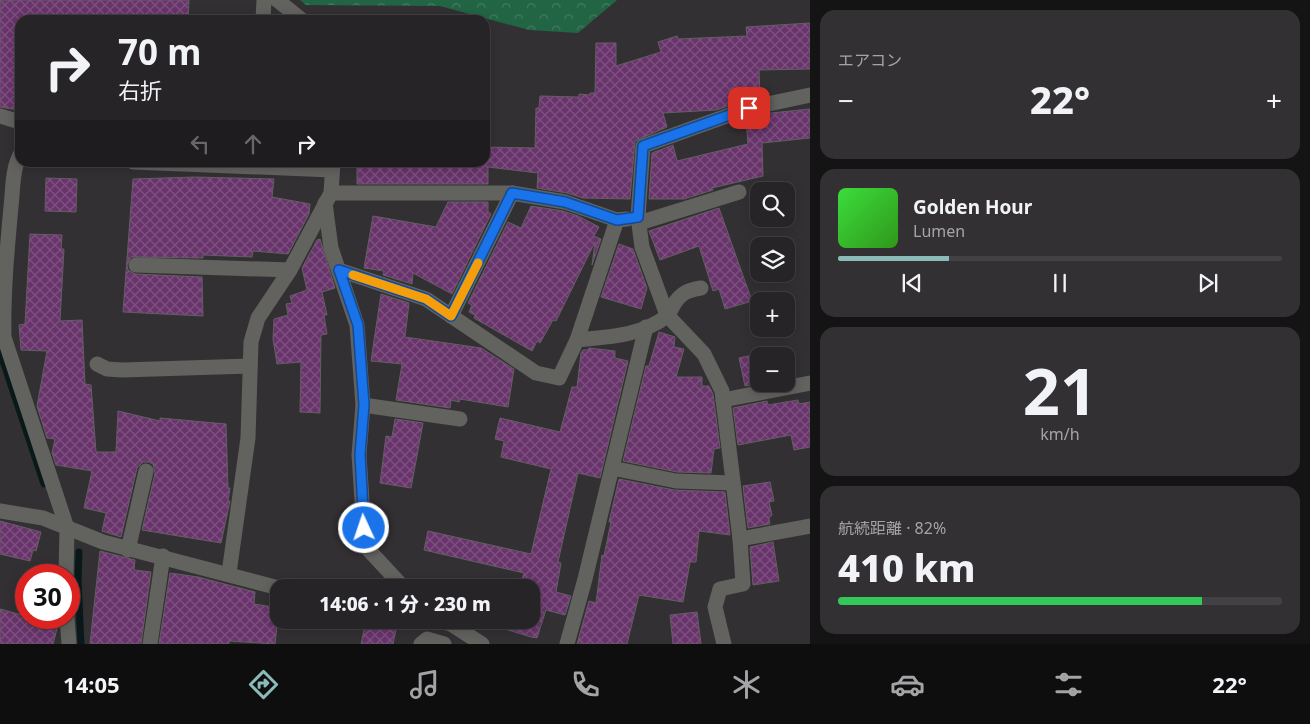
<!DOCTYPE html>
<html lang="ja">
<head>
<meta charset="utf-8">
<style>
	:root { --surface:#262426; --page:#323032; --text:#f1f3f6; --muted:#a4a4a7; --line:#424143; --accent:#8bbbb9 }
	body { margin:0; font-family:"Noto Sans","Noto Sans JP",sans-serif; background:var(--page); color:var(--text); height:100vh; display:flex; flex-direction:column; font-size:19px; white-space:nowrap }
	* { box-sizing:border-box; margin:0 }
	p { font-size:16px; color:var(--muted) }
	.icon { flex:none; width:28px; height:28px; fill:none; stroke:currentColor; stroke-width:2; stroke-linecap:round; stroke-linejoin:round }
	.map { position:relative; flex:1; overflow:hidden }
	.sheet { display:flex; flex-direction:column; gap:10px; padding:10px; background:#151415; width:500px }
	.sheet>* { flex:none }
	.top-card { position:absolute; left:15px; top:15px; width:475px; height:152px; border-radius:15px; box-shadow:0 2px 12px #0003,0 0 0 1px var(--line); background:#262426; color:var(--text); overflow:hidden }
	.buttons { position:absolute; left:750px; top:182px; display:grid; gap:10px }
	.buttons a { display:grid; place-items:center; width:45px; height:45px; border-radius:10px; background:var(--surface); box-shadow:0 2px 12px #0003,0 0 0 1px var(--line); font-size:25px }
	.speed { position:absolute; left:15px; top:564px; display:flex; gap:10px; font-size:25px; font-weight:700; text-align:center }
	.speed>* { display:grid; place-content:center; width:65px; height:65px; border-radius:50%; background:var(--surface); box-shadow:0 2px 12px #0003,0 0 0 1px var(--line); line-height:1 }
	.speed .limit { border:8px solid #d22; background:#fff; color:#111 }
	.pin { position:absolute; display:grid; place-items:center; width:42px; height:42px; color:#fff; margin:-21px; border-radius:10px; box-shadow:0 2px 8px #0006 }
	.me { position:absolute; width:55px; margin:-28px; rotate:357deg; stroke-linejoin:round; filter:drop-shadow(0 0 4px #0008) }
	.turn { display:flex; align-items:center; gap:18px; height:105px; padding:0 20px; font-size:22px }
	.turn .icon { width:65px; height:65px; stroke-width:2.5 }
	.turn b { display:block; font-size:35px; line-height:42px }
	.lanes { display:flex; align-items:center; height:48px; padding:0 20px; background:#0003; justify-content:center; gap:25px; direction:ltr }
	.lanes .off { opacity:.35 }
	.big { font-size:38px; font-weight:800; line-height:1.1 }
	.sheet .card { flex:1; display:flex; flex-direction:column; justify-content:center; gap:8px; min-width:0; padding:0 18px; border-radius:15px; background:var(--page) }
	.sheet .dial { align-items:center; gap:0 }
	.dial b { font-size:65px; line-height:1 }
	.song { display:flex; align-items:center; gap:15px }
	.cover { width:60px; height:60px; border-radius:8px; background:linear-gradient(135deg,hsl(120 70% 55%),hsl(110 70% 35%)) }
	.played { height:5px; border-radius:2px; background:linear-gradient(90deg,var(--accent) 25%,var(--line) 25%) }
	.keys { display:flex; justify-content:space-around; direction:ltr }
	.heat { display:flex; justify-content:space-between; align-items:center; font-size:28px; direction:ltr }
	.charge { height:8px; border-radius:4px; background:linear-gradient(90deg,#34c759 82%,var(--line) 0) }
	.trip { position:absolute; left:270px; top:579px; width:270px; height:50px; border-radius:15px; background:var(--surface); box-shadow:0 2px 12px #0003,0 0 0 1px var(--line); font-weight:800; line-height:50px; text-align:center }
	.dock { display:flex; height:80px; justify-content:space-around; align-items:center; background:#0f0e0f; color:var(--muted) }
	.dock .icon { width:35px; height:35px }
	.dock .selected { color:var(--accent) }
	.dock b { font-size:22px; color:var(--text) }
	main { display:flex; flex:1; min-height:0 }
	.map>svg:first-child { display:block }
	.forest { fill:url(#forest-crowns) }
	.lines { fill:none; stroke-linecap:round; stroke-linejoin:round }
	.stream { stroke:#091919; stroke-width:7 }
	.building { fill:url(#building-cross-hatch); stroke:#635f63 }
	.minor { stroke:#62625f; stroke-width:15 }
	.route-casing { stroke:#114b97; stroke-width:12 }
	.route { stroke:#1a73e8; stroke-width:9 }
	.slow { stroke:#f59e0b; stroke-width:9 }
</style>
</head>
<body>
<main>
<div class="map">
<svg width="810" height="644" viewBox="0 0 810 644">
	<defs>
		<pattern id="forest-crowns" width="20" height="18" patternUnits="userSpaceOnUse" patternTransform="scale(1.25)"><rect width="20" height="18" fill="#226545"/><path d="M2 6a3 3 0 1 1 6 0M12 15a3 3 0 1 1 6 0" fill="none" stroke="#427b60"/></pattern>
		<pattern id="building-cross-hatch" width="8" height="8" patternUnits="userSpaceOnUse" patternTransform="scale(1.25)"><rect width="8" height="8" fill="#68346b"/><path d="M0 0l8 8M0 8l8-8" fill="none" stroke="#7e5180"/></pattern>
	</defs>
	<rect width="100%" height="100%" fill="#333033"/>
	<polygon class="forest" points="300,0 617,0 578,33 529,30 440,6 306,5"/>
	<g class="lines">
		<g class="stream">
			<polyline points="0,352 44,484"/>
			<polyline points="79,552 78,581 81,644"/>
		</g>
	</g>
	<g class="building">
		<polygon points="0,0 189,0 188,20 20,20 20,107 18,110 0,107"/>
		<polygon points="810,23 810,69 759,70 760,96 716,110 663,113 667,127 635,141 630,199 583,198 567,193 537,188 538,173 488,167 488,184 357,184 357,162 485,162 485,147 535,148 536,108 539,108 540,96 579,97 579,94 590,95 590,93 595,93 596,43 616,43 616,66 661,52 658,42 677,36 678,39 747,36 746,27"/>
		<polygon points="810,109 810,138 762,143 763,176 712,188 713,190 684,199 649,199 652,153 673,145 677,161 748,144 746,119 771,113"/>
		<polygon points="194,177 274,179 272,197 310,204 309,214 288,254 253,251 252,257 203,255 203,258 131,257 127,265 128,270 135,274 202,277 203,316 123,312 133,179"/>
		<polygon points="46,178 77,179 76,212 45,211"/>
		<polygon points="775,181 778,191 759,193 757,188"/>
		<polygon points="448,202 488,202 488,212 491,214 452,294 413,273 412,284 383,275 384,271 364,268 373,216 436,227"/>
		<polygon points="531,206 563,211 578,216 599,227 594,236 601,239 592,265 595,242 556,321 553,320 540,343 537,341 532,351 474,318 475,315 469,312 472,305 468,303 508,222 521,228"/>
		<polygon points="719,208 752,301 725,309 719,289 713,291 699,246 660,260 649,231"/>
		<polygon points="30,234 62,235 61,249 64,249 60,321 82,320 85,384 91,385 96,452 116,452 118,411 160,421 160,418 226,424 228,488 230,488 228,501 230,501 221,543 142,530 155,473 153,464 149,462 143,462 137,468 121,537 102,531 106,513 84,508 92,471 56,465 52,453 55,439 47,438 37,406 47,351 21,350 19,325 25,324"/>
		<polygon points="320,239 335,288 322,292 327,315 324,315 327,334 321,335 320,413 300,412 301,362 277,364 273,339 274,319 288,315 286,304 292,303 290,296 307,290 302,268 317,240"/>
		<polygon points="619,244 633,249 647,288 641,309 601,297"/>
		<polygon points="381,294 409,303 405,337 481,348 514,369 508,407 460,399 459,402 451,400 450,408 396,400 402,364 371,361"/>
		<polygon points="659,332 675,337 674,347 684,349 676,377 702,377 702,386 709,386 713,394 720,448 714,449 711,473 677,472 623,461 646,366 649,366"/>
		<polygon points="589,348 615,351 615,358 628,361 600,478 578,473 558,562 561,563 556,592 571,596 565,615 546,610 537,638 531,637 505,629 508,620 531,620 531,588 519,588 524,573 424,550 428,531 531,554 551,469 501,457 504,441 495,439 500,418 560,432 572,387 577,387 581,353 583,350 588,350"/>
		<polygon points="757,354 759,383 745,386 739,358"/>
		<polygon points="798,400 799,404 810,402 810,447 794,450 791,435 738,445 733,408 767,401 768,405"/>
		<polygon points="395,419 423,423 411,488 380,483 386,436 392,437"/>
		<polygon points="619,479 674,490 725,492 730,535 699,531 696,562 690,562 683,602 639,595 627,644 577,644 589,601 596,603 602,555 604,556 611,522 609,522"/>
		<polygon points="770,482 774,501 769,502 772,515 769,518 770,524 748,528 743,486"/>
		<polygon points="0,521 41,532 36,551 33,550 30,561 0,554"/>
		<polygon points="773,542 779,581 753,585 750,547"/>
		<polygon points="100,551 135,560 134,570 151,572 141,644 90,644"/>
		<polygon points="170,573 198,577 255,592 254,604 279,608 275,644 229,641 229,644 159,644"/>
		<polygon points="0,609 58,625 53,644 0,644"/>
		<polygon points="697,612 701,644 673,644 670,615"/>
		<polygon points="366,620 395,622 397,625 393,644 361,644"/>
	</g>
	<g class="lines">
		<g class="minor">
			<polyline points="277,0 302,20"/>
			<polyline points="263,20 264,0"/>
			<polyline points="0,116 20,122"/>
			<path d="M 20,155 C 12,170 13,190 11,207 C 7,250 3,294 4,337 L 67,528 L 66,575"/>
			<polyline points="133,162 332,170"/>
			<polyline points="331,193 512,193 565,202 617,220 627,219"/>
			<polyline points="325,203 331,248 357,325 363,405 359,455 365,546 404,588"/>
			<polyline points="639,223 739,192"/>
			<polyline points="136,265 290,270"/>
			<polyline points="339,270 426,299 536,373 559,378 577,340 617,220"/>
			<polyline points="451,316 512,193"/>
			<path d="M 577,340 C 606,337 642,336 667,316 C 670,313 671,309 673,306 C 680,293 688,290 701,288"/>
			<polyline points="97,364 107,369 122,370 250,366"/>
			<polyline points="723,400 810,383"/>
			<polyline points="363,405 460,419"/>
			<polyline points="612,468 676,481 733,483"/>
			<polyline points="0,511 43,518 103,542 279,588"/>
			<polyline points="740,539 810,526"/>
			<polyline points="128,550 146,471"/>
			<polyline points="229,573 248,438 251,342 258,318 290,270 331,193 333,162"/>
			<polyline points="67,618 69,644"/>
			<polyline points="436,620 451,624 482,644"/>
			<polyline points="150,644 163,556"/>
			<polyline points="421,644 427,639 444,644"/>
			<polyline points="567,644 585,579 646,327"/>
			<polyline points="724,644 715,607 720,589 743,584 740,539 722,391 704,354 667,315 642,247 638,217 643,146 749,108 810,95"/>
		</g>
	</g>
	<g class="lines">
		<g class="route-casing">
			<polyline id="route" points="364,528 360,454 364,405 358,325 339,270 426,299 451,316 512,193 565,202 617,220 638,217 643,146 749,108"/>
		</g>
		<use href="#route" class="route"/>
		<polyline class="slow" points="353,275 426,299 451,316 478,263"/>
	</g>
</svg>
<div class="buttons">
<a><svg class="icon" aria-label="search" viewBox="0 0 24 24"><circle cx="10" cy="10" r="6"/><path d="M15 15l6 6"/></svg></a>
<a><svg class="icon" aria-label="layers" viewBox="0 0 24 24"><path d="M12 4l9 5-9 5-9-5zM3 14l9 5 9-5"/></svg></a>
<a>+</a>
<a>−</a>
</div>
<div class="speed"><div class="limit">30</div></div>
<div class="pin" style="left:749px;top:108px;background:#d93025"><svg class="icon" aria-label="arrive" viewBox="0 0 24 24"><path d="M6 21V4h12l-3 4 3 4H6"/></svg></div>
<svg class="me" style="left:364px;top:528px" viewBox="-20 -20 40 40"><circle r="17" fill="#1a73e8" stroke="#fff" stroke-width="3"/><path d="M0-11L8 9 0 5-8 9z" fill="#fff"/></svg>
<div class="trip">14:06 · 1 分 · 230 m</div>
<div class="top-card">
<div class="turn"><svg class="icon" aria-label="right" viewBox="0 0 24 24"><path d="M7 20v-9h11M14 6l5 5-5 5"/></svg><div><b>70 m</b>右折</div></div>
<div class="lanes"><svg class="icon off" aria-label="left" viewBox="0 0 24 24"><path d="M17 20v-9H6M10 6l-5 5 5 5"/></svg><svg class="icon off" aria-label="ahead" viewBox="0 0 24 24"><path d="M12 20V5M6 11l6-6 6 6"/></svg><svg class="icon" aria-label="right" viewBox="0 0 24 24"><path d="M7 20v-9h11M14 6l5 5-5 5"/></svg></div>
</div>
</div>
<section class="sheet">
<div class="card"><p>エアコン</p>
<div class="heat"><a>−</a><b class="big">22°</b><a>+</a></div>
</div>
<div class="card">
<div class="song"><i class="cover"></i><div><b>Golden Hour</b><p>Lumen</p></div></div>
<div class="played"></div>
<div class="keys"><svg class="icon" aria-label="previous" viewBox="0 0 24 24"><path d="M18 5L8 12l10 7zM5 5v14"/></svg><svg class="icon" aria-label="pause" viewBox="0 0 24 24"><path d="M8 5v14M16 5v14"/></svg><svg class="icon" aria-label="next" viewBox="0 0 24 24"><path d="M6 5l10 7-10 7zM19 5v14"/></svg></div>
</div>
<div class="card dial"><b>21</b><p>km/h</p></div>
<div class="card"><p>航続距離 · 82%</p><b class="big">410 km</b><div class="charge"></div></div>
</section>
</main>
<nav class="dock">
<b>14:05</b>
<svg class="icon selected" aria-label="directions" viewBox="0 0 24 24"><path d="M12 3l9 9-9 9-9-9zM9 14v-3h6M13 9l2 2-2 2"/></svg>
<svg class="icon" aria-label="music" viewBox="0 0 24 24"><path d="M9 18V5l10-2v13"/><circle cx="6" cy="18" r="3"/><circle cx="16" cy="16" r="3"/></svg>
<svg class="icon" aria-label="phone" viewBox="0 0 24 24"><path d="M5 4h4l2 5-3 2q2 4 5 5l2-3 5 2v4C11 20 4 13 5 4z"/></svg>
<svg class="icon" aria-label="climate" viewBox="0 0 24 24"><path d="M12 3v18M4 7l16 10M4 17L20 7"/></svg>
<svg class="icon" aria-label="car" viewBox="0 0 24 24"><path d="M5 17H2v-5l4-1 3-4h7l3 4 3 1v5h-3M9 17h6M6 11h13"/><circle cx="7" cy="17" r="2"/><circle cx="17" cy="17" r="2"/></svg>
<svg class="icon" aria-label="filters" viewBox="0 0 24 24"><path d="M4 7h16M4 17h16"/><circle cx="9" cy="7" r="2"/><circle cx="15" cy="17" r="2"/></svg>
<b>22°</b>
</nav>
</body>
</html>
